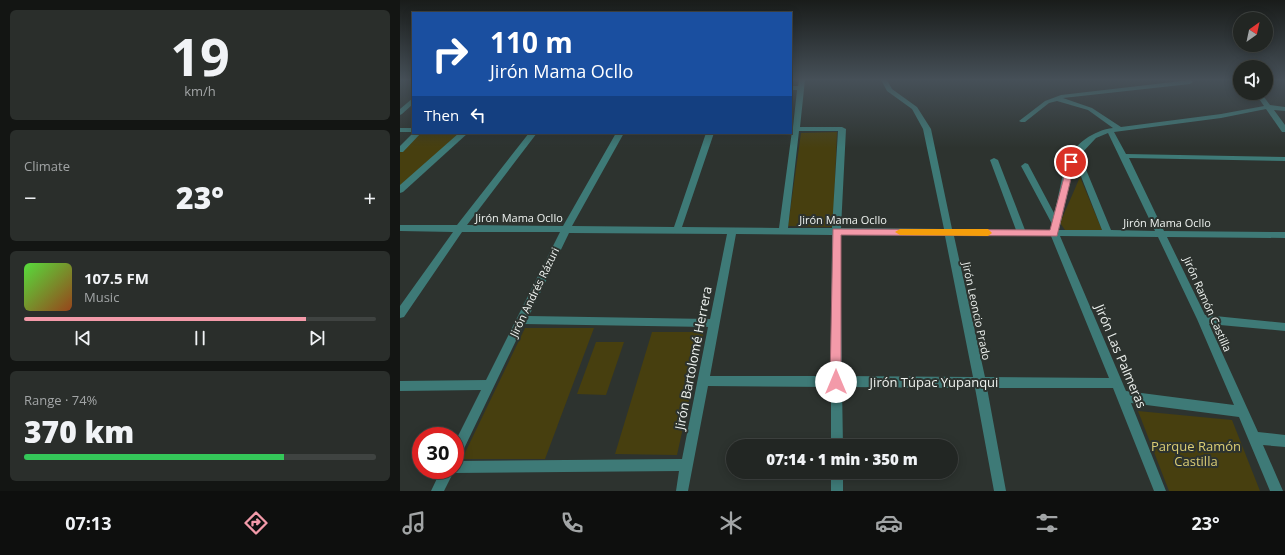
<!DOCTYPE html>
<html lang="en">
<head>
<meta charset="utf-8">
<style>
	:root { --surface:#222623; --page:#2a2e2b; --text:#f1f3f6; --muted:#a2a5a6; --line:#3f4341; --accent:#f39aa9 }
	body { margin:0; font-family:"Open Sans",sans-serif; background:var(--page); color:var(--text); height:100vh; display:flex; flex-direction:column; font-size:15px; white-space:nowrap }
	* { box-sizing:border-box; margin:0 }
	p { font-size:13px; color:var(--muted) }
	.icon { flex:none; width:22px; height:22px; fill:none; stroke:currentColor; stroke-width:2; stroke-linecap:round; stroke-linejoin:round }
	.map { position:relative; flex:1; overflow:hidden }
	.details { display:flex; flex-direction:column; gap:10px; padding:10px; background:#131513; width:400px }
	.details>* { flex:none }
	.guide { position:absolute; left:12px; top:12px; width:380px; height:122px; border-radius:0px; box-shadow:0 2px 10px #0003,0 0 0 1px var(--line); background:#1a4fa0; color:#fff; overflow:hidden }
	.needle { width:26px; rotate:33deg }
	.tools { position:absolute; left:833px; top:12px; display:grid; gap:8px }
	.tools a { display:grid; place-items:center; width:40px; height:40px; border-radius:50%; background:var(--surface); box-shadow:0 2px 10px #0003,0 0 0 1px var(--line); font-size:20px }
	.speed { position:absolute; left:12px; top:427px; display:flex; gap:8px; font-size:20px; font-weight:700; text-align:center }
	.speed>* { display:grid; place-content:center; width:52px; height:52px; border-radius:50%; background:var(--surface); box-shadow:0 2px 10px #0003,0 0 0 1px var(--line); line-height:1 }
	.speed .limit { border:6px solid #d22; background:#fff; color:#111 }
	.pin { position:absolute; display:grid; place-items:center; width:34px; height:34px; color:#fff; margin:-17px; border:2px solid #fff; border-radius:50%; box-shadow:0 1px 4px #0007 }
	.me { position:absolute; width:44px; margin:-22px; rotate:0deg; stroke-linejoin:round; filter:drop-shadow(0 0 3px #0008) }
	.turn { display:flex; align-items:center; gap:14px; height:84px; padding:0 12px; font-size:18px }
	.turn .icon { width:52px; height:52px; stroke-width:2.5 }
	.turn b { display:block; font-size:28px; line-height:34px }
	.then { display:flex; align-items:center; height:38px; padding:0 12px; background:#0003; gap:8px; font-size:15px }
	.big { font-size:30px; font-weight:800; line-height:1.1 }
	.details .widget { flex:1; display:flex; flex-direction:column; justify-content:center; gap:6px; min-width:0; padding:0 14px; border-radius:6px; background:var(--page) }
	.details .dial { align-items:center; gap:0 }
	.dial b { font-size:52px; line-height:1 }
	.song { display:flex; align-items:center; gap:12px }
	.cover { width:48px; height:48px; border-radius:6px; background:linear-gradient(135deg,hsl(110 70% 55%),hsl(20 70% 35%)) }
	.played { height:4px; border-radius:2px; background:linear-gradient(90deg,var(--accent) 80%,var(--line) 80%) }
	.keys { display:flex; justify-content:space-around; direction:ltr }
	.heat { display:flex; justify-content:space-between; align-items:center; font-size:22px; direction:ltr }
	.charge { height:6px; border-radius:3px; background:linear-gradient(90deg,#34c759 74%,var(--line) 0) }
	.trip { position:absolute; left:326px; top:439px; width:232px; height:40px; border-radius:20px; background:var(--surface); box-shadow:0 2px 10px #0003,0 0 0 1px var(--line); font-weight:800; line-height:40px; text-align:center }
	.dock { display:flex; height:64px; justify-content:space-around; align-items:center; background:#0e0f0e; color:var(--muted) }
	.dock .icon { width:28px; height:28px }
	.dock .selected { color:var(--accent) }
	.dock b { font-size:18px; color:var(--text) }
	main { display:flex; flex:1; min-height:0 }
	.map>svg:first-child { display:block }
	.green { fill:#473f0f }
	.lines { fill:none; stroke-linecap:round; stroke-linejoin:round }
	.minor { fill:#3e7a77; fill-rule:evenodd }
	.tertiary { fill:#3e7a77; fill-rule:evenodd }
	.route { fill:#f39aa9; stroke:#9e646e }
	.slow { fill:#f59e0b }
	.labels { text-anchor:middle; dominant-baseline:central; stroke-width:4; stroke-linejoin:round; paint-order:stroke }
	.street-label { font-size:11px; fill:#eef2ef; stroke:#2d332f }
	.near-street-label { font-size:13px; fill:#eef2ef; stroke:#2d332f }
	.near-park-label { font-size:13px; fill:#dccd74; stroke:#2d332f }
</style>
</head>
<body>
<main>
<section class="details">
<div class="widget dial"><b>19</b><p>km/h</p></div>
<div class="widget"><p>Climate</p>
<div class="heat"><a>−</a><b class="big">23°</b><a>+</a></div>
</div>
<div class="widget">
<div class="song"><i class="cover"></i><div><b>107.5 FM</b><p>Music</p></div></div>
<div class="played"></div>
<div class="keys"><svg class="icon" aria-label="previous" viewBox="0 0 24 24"><path d="M18 5L8 12l10 7zM5 5v14"/></svg><svg class="icon" aria-label="pause" viewBox="0 0 24 24"><path d="M8 5v14M16 5v14"/></svg><svg class="icon" aria-label="next" viewBox="0 0 24 24"><path d="M6 5l10 7-10 7zM19 5v14"/></svg></div>
</div>
<div class="widget"><p>Range · 74%</p><b class="big">370 km</b><div class="charge"></div></div>
</section>
<div class="map">
<svg width="885" height="491" viewBox="0 0 885 491">
	<rect width="100%" height="100%" fill="#2d332f"/>
	<g class="green">
		<polygon points="437,132 433,227 388,226 401,133"/>
		<polygon points="18,133 62,133 0,188 0,152"/>
		<polygon points="680,177 702,230 665,230 660,223"/>
		<polygon points="125,328 194,328 145,459 62,459"/>
		<polygon points="252,332 304,332 277,455 215,454"/>
		<polygon points="196,342 224,342 206,395 177,394"/>
		<polygon points="738,411 832,420 860,491 769,491"/>
	</g>
	<g class="lines">
		<g class="minor">
			<path d="M 399,80 L 405,80 L 400,127 L 442,127 L 446,129 L 441,228 L 544,229 L 523,129 L 512,109 L 487,91 L 481,80 L 487,80 L 492,89 L 517,107 L 531,129 L 552,229 L 616,230 L 590,160 L 594,158 L 598,160 L 625,230 L 650,230 L 652,224 L 621,166 L 625,163 L 628,164 L 654,213 C 659,197 661,177 667,162 C 674,144 694,130 713,128 L 688,110 L 657,101 L 649,103 L 625,122 L 621,122 L 619,121 L 645,101 L 661,95 L 790,80 L 793,82 L 790,84 L 663,98 L 692,108 L 721,127 L 821,114 L 864,106 L 855,93 L 861,93 L 870,105 L 885,107 L 885,111 L 874,110 L 885,125 L 885,132 L 882,132 L 866,109 L 821,118 L 714,132 L 726,154 L 885,157 L 885,161 L 729,158 L 764,231 L 885,232 L 885,238 L 767,237 L 805,315 L 885,323 L 885,331 L 809,324 L 858,432 L 885,435 L 885,447 L 863,445 L 883,491 L 870,491 L 839,417 L 731,403 L 766,491 L 754,491 L 713,388 L 587,388 L 606,491 L 594,491 L 575,388 L 442,387 L 443,446 L 431,446 L 431,387 L 308,386 L 288,491 L 276,491 L 279,471 L 53,473 L 44,491 L 31,491 L 41,470 L 55,470 L 55,442 L 81,390 L 0,391 L 0,381 L 86,380 L 160,232 L 62,232 L 4,317 L 0,318 L 0,306 L 53,232 L 0,231 L 0,225 L 57,225 L 129,133 L 137,133 L 67,225 L 163,226 L 216,133 L 224,133 L 172,226 L 274,227 L 306,133 L 314,133 L 282,227 L 379,228 L 392,131 L 391,127 L 393,127 L 397,90 L 391,90 L 391,86 L 398,86 ZM 399,131 L 438,131 L 432,228 L 388,228 ZM 708,133 L 755,231 L 711,230 L 680,155 L 696,138 ZM 675,161 L 702,230 L 659,230 ZM 169,233 L 327,234 L 310,319 L 129,316 ZM 336,234 L 432,235 L 431,376 L 310,376 ZM 440,235 L 545,236 L 573,377 L 442,376 ZM 554,236 L 651,236 L 709,378 L 585,377 ZM 660,236 L 758,237 L 797,319 L 834,405 L 726,391 ZM 124,324 L 308,327 L 282,459 L 56,461 L 59,459 Z"/>
			<polygon points="13,98 13,104 2,114 0,115 0,109"/>
			<rect x="0" y="128" width="13" height="4"/>
			<polygon points="13,133 21,133 3,152 0,152 0,146"/>
			<rect x="431" y="472" width="12" height="19"/>
		</g>
		<polygon class="tertiary" points="59,133 68,133 3,192 0,193 0,185"/>
	</g>
	<linearGradient id="sky" x2="0" y2="1"><stop stop-color="#191c1a"/><stop offset="0.54" stop-color="#465058"/><stop offset="1" stop-color="#465058" stop-opacity="0"/></linearGradient>
	<rect width="885" height="148" fill="url(#sky)"/>
	<polygon class="route" points="671,159 675,162 657,236 441,235 441,382 439,385 436,387 432,385 430,382 433,229 650,230 668,162"/>
	<polygon class="slow" points="500,229 588,229 592,233 588,236 500,235 495,232"/>
	<g class="labels">
		<g class="street-label">
			<text x="119" y="217">Jirón Mama Ocllo</text>
			<text x="443" y="219">Jirón Mama Ocllo</text>
			<text x="767" y="222">Jirón Mama Ocllo</text>
			<text transform="translate(134 292) rotate(-64)">Jirón Andrés Rázuri</text>
			<text transform="translate(808 304) rotate(66)">Jirón Ramón Castilla</text>
			<text transform="translate(577 311) rotate(78)">Jirón Leoncio Prado</text>
		</g>
		<g class="near-street-label">
			<text transform="translate(721 356) rotate(67)">Jirón Las Palmeras</text>
			<text transform="translate(293 358) rotate(-79)">Jirón Bartolomé Herrera</text>
			<text x="534" y="382">Jirón Túpac Yupanqui</text>
		</g>
		<g class="near-park-label">
			<text x="796" y="446">Parque Ramón<tspan x="796" dy="15">Castilla</tspan></text>
		</g>
	</g>
</svg>
<div class="tools">
<a><svg class="needle" viewBox="-14 -14 28 28"><path d="M0-13l5 13h-10z" fill="#e53935"/><path d="M0 13l5-13h-10z" fill="#a2a5a6"/></svg></a>
<a><svg class="icon" aria-label="sound" viewBox="0 0 24 24"><path d="M4 9h4l5-4v14l-5-4H4zM17 9q2 3 0 6"/></svg></a>
</div>
<div class="speed"><div class="limit">30</div></div>
<div class="pin" style="left:671px;top:162px;background:#d93025"><svg class="icon" aria-label="arrive" viewBox="0 0 24 24"><path d="M6 21V4h12l-3 4 3 4H6"/></svg></div>
<svg class="me" style="left:436px;top:382px" viewBox="-20 -20 40 40"><circle r="19" fill="#fff"/><path d="M0-13L10 11 0 6-10 11z" fill="#f39aa9"/></svg>
<div class="trip">07:14 · 1 min · 350 m</div>
<div class="guide">
<div class="turn"><svg class="icon" aria-label="right" viewBox="0 0 24 24"><path d="M7 20v-9h11M14 6l5 5-5 5"/></svg><div><b>110 m</b>Jirón Mama Ocllo</div></div>
<div class="then">Then<svg class="icon" aria-label="left" viewBox="0 0 24 24"><path d="M17 20v-9H6M10 6l-5 5 5 5"/></svg></div>
</div>
</div>
</main>
<nav class="dock">
<b>07:13</b>
<svg class="icon selected" aria-label="directions" viewBox="0 0 24 24"><path d="M12 3l9 9-9 9-9-9zM9 14v-3h6M13 9l2 2-2 2"/></svg>
<svg class="icon" aria-label="music" viewBox="0 0 24 24"><path d="M9 18V5l10-2v13"/><circle cx="6" cy="18" r="3"/><circle cx="16" cy="16" r="3"/></svg>
<svg class="icon" aria-label="phone" viewBox="0 0 24 24"><path d="M5 4h4l2 5-3 2q2 4 5 5l2-3 5 2v4C11 20 4 13 5 4z"/></svg>
<svg class="icon" aria-label="climate" viewBox="0 0 24 24"><path d="M12 3v18M4 7l16 10M4 17L20 7"/></svg>
<svg class="icon" aria-label="car" viewBox="0 0 24 24"><path d="M5 17H2v-5l4-1 3-4h7l3 4 3 1v5h-3M9 17h6M6 11h13"/><circle cx="7" cy="17" r="2"/><circle cx="17" cy="17" r="2"/></svg>
<svg class="icon" aria-label="filters" viewBox="0 0 24 24"><path d="M4 7h16M4 17h16"/><circle cx="9" cy="7" r="2"/><circle cx="15" cy="17" r="2"/></svg>
<b>23°</b>
</nav>
</body>
</html>
